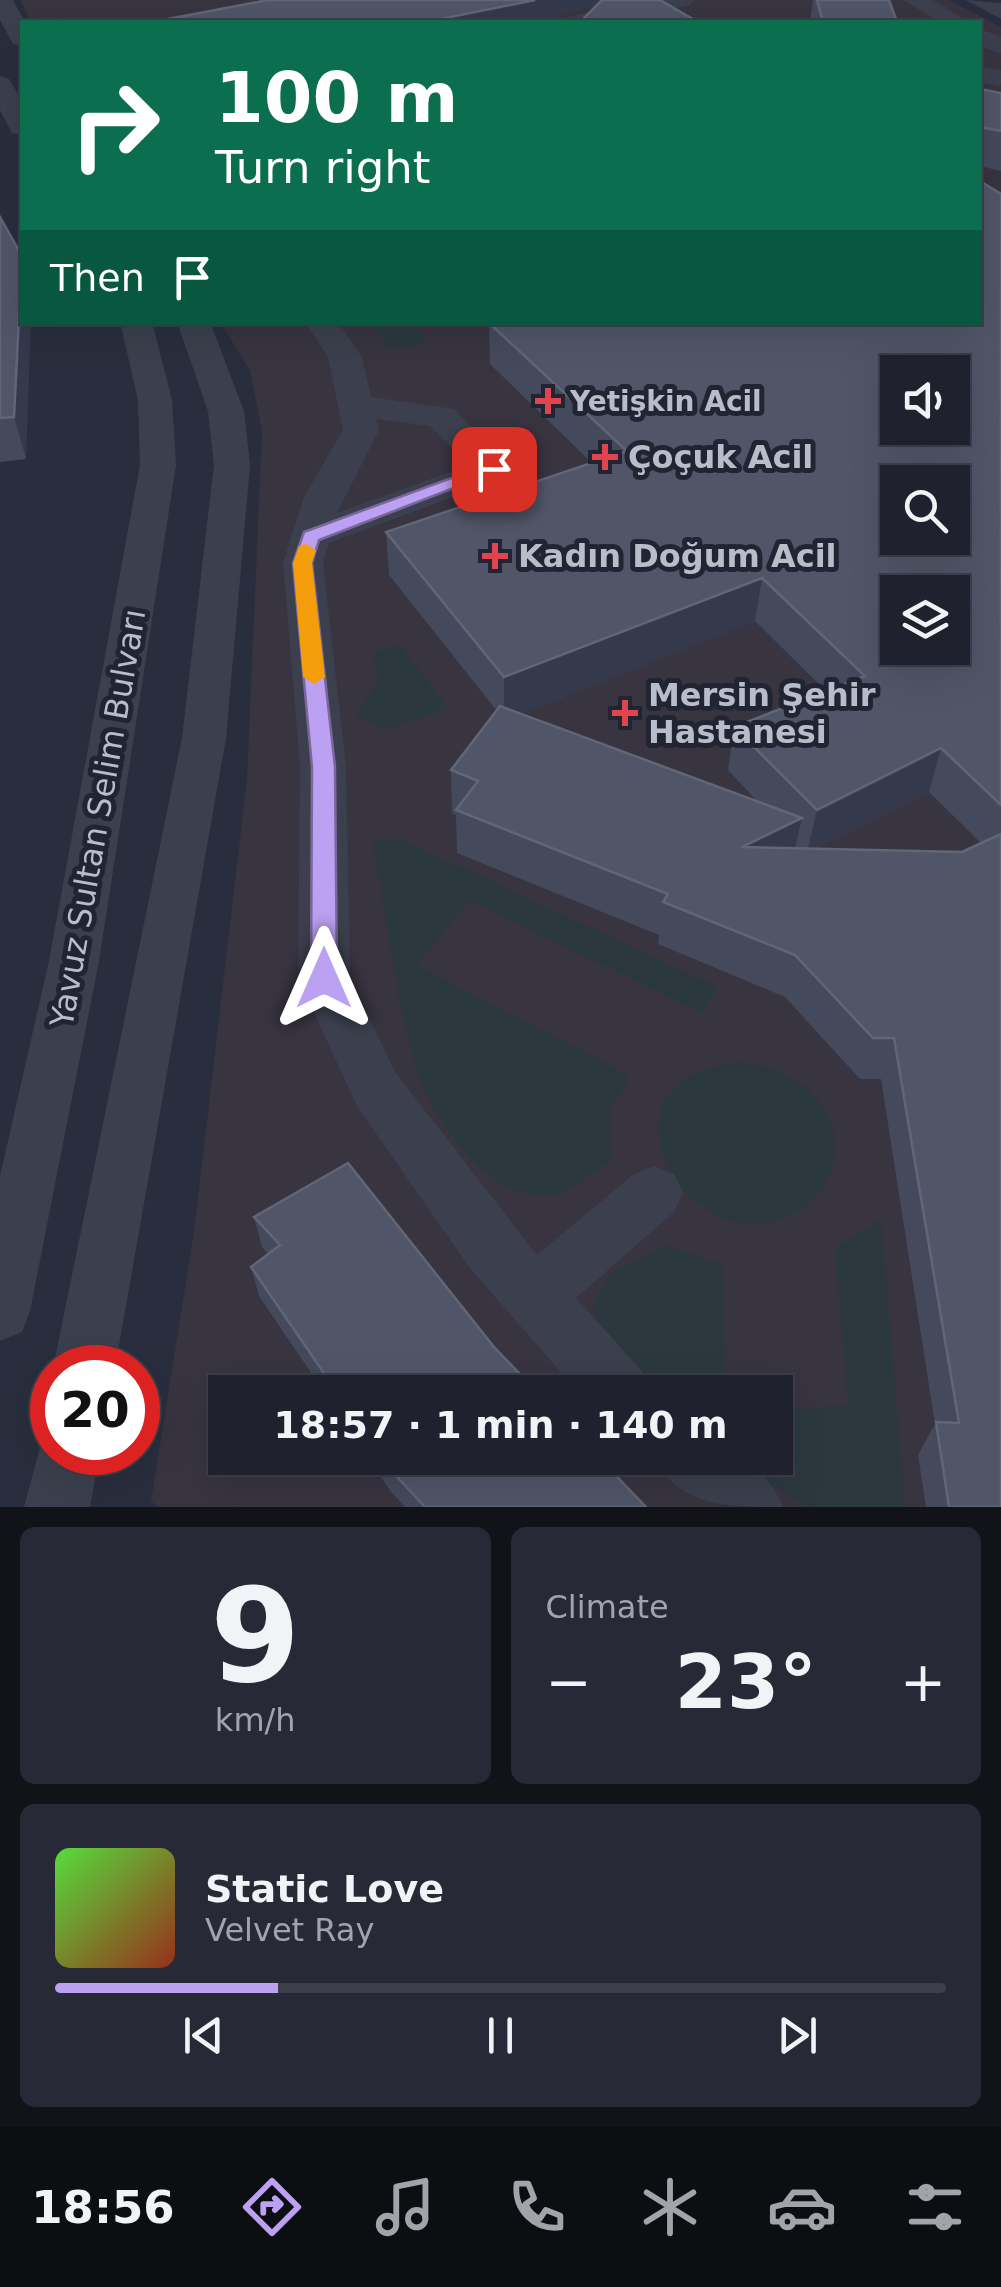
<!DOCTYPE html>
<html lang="en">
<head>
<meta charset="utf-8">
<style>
	:root { --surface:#1f222e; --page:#272a36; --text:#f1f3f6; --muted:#a1a4aa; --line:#3c3f4a; --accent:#bca0f2 }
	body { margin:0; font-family:"DejaVu Sans",sans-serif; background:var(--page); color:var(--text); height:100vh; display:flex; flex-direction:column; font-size:38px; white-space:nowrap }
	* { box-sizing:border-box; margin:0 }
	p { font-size:32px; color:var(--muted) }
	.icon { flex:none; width:55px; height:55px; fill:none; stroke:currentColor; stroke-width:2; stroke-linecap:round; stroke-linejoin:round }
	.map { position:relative; height:1507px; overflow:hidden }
	.panel { display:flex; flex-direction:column; gap:20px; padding:20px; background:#111319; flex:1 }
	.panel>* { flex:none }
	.hud { position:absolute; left:20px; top:20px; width:962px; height:305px; border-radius:0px; box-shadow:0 10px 40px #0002,0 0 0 2px var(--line); background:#0b6e4f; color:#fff; overflow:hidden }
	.tools { position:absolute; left:880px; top:355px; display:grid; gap:20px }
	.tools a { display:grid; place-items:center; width:90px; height:90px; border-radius:0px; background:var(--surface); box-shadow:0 10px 40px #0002,0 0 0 2px var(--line); font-size:50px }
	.speed { position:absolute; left:30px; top:1345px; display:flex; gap:20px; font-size:50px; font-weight:700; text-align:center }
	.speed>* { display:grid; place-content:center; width:130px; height:130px; border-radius:50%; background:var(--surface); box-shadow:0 10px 40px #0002,0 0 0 2px var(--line); line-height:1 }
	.speed .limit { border:15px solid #d22; background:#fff; color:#111 }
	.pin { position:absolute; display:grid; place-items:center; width:85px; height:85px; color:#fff; margin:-42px; border-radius:20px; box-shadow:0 5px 15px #0006 }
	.me { position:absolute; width:110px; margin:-55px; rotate:0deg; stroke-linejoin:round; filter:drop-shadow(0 0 8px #0008) }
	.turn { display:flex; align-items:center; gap:35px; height:210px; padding:0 30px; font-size:45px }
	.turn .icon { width:130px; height:130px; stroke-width:2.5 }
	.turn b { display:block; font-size:70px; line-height:85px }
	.then { display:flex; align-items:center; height:95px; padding:0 30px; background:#0003; gap:20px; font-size:38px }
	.big { font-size:75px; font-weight:700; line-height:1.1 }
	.panel .tile { flex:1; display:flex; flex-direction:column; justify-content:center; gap:15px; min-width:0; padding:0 35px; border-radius:15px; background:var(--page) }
	.panel .dial { align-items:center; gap:0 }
	.dial b { font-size:130px; line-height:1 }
	.song { display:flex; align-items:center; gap:30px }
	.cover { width:120px; height:120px; border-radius:15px; background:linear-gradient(135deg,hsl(110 70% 55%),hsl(10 70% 35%)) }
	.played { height:10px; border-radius:5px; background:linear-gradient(90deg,var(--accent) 25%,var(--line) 25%) }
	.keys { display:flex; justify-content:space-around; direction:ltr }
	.heat { display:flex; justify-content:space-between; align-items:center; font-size:55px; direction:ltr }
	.panel .tiles { flex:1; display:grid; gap:20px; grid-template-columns:1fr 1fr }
	.tile:last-child { grid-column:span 2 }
	.trip { position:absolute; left:208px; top:1375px; width:585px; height:100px; border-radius:0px; background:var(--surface); box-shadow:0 10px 40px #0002,0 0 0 2px var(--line); font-weight:700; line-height:100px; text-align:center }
	.tabs { display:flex; height:160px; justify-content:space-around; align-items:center; background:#0c0e12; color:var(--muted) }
	.tabs .icon { width:70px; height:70px }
	.tabs .current { color:var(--accent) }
	.tabs b { font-size:45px; color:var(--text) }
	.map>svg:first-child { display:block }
	.medical { fill:#383440; fill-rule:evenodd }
	.green { fill:#2b393f }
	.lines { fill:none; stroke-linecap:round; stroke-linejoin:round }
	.minor { fill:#3c404e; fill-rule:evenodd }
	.wall { fill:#444a5c; fill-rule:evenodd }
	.shaded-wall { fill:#34394b }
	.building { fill:#505668; stroke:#616677; stroke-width:2.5; fill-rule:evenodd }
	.route { fill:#bca0f2; stroke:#7a689d; stroke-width:2.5 }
	.slow { fill:#f59e0b }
	.health-dot { fill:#e0444e; stroke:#212533; stroke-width:4 }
	.labels { text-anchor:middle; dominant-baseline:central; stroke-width:10; stroke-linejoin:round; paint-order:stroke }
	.far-poi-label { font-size:28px; font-weight:bold; fill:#b9bcc9; stroke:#212533; text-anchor:start }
	.poi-label { font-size:32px; font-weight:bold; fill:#b9bcc9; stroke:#212533; text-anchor:start }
	.street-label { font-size:32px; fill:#b9bcc9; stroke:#212533 }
</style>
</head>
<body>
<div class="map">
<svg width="1001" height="1507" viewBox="0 0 1001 1507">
	<rect width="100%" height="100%" fill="#292e3e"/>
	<path class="medical" d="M 20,0 L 949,0 L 1001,27 L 1001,1507 L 160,1507 L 151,1501 L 194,1232 L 247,779 L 262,432 L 250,371 L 221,323 L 980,322 L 980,22 L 32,22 ZM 898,372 L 952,372 L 952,428 L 898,428 ZM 898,482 L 952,482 L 952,538 L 898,538 ZM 898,592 L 952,592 L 952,648 L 898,648 ZM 225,1392 L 775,1392 L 775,1458 L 225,1458 Z"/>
	<g class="green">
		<polygon points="386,322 412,323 428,342 390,351 372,325"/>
		<polygon points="399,644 448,708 388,730 355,716 379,679 373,653"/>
		<path d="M 401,839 L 718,987 L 703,1014 L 470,900 L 417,965 L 630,1076 L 610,1111 L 611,1160 C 595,1170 576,1187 559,1193 C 492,1212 429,1116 414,1061 C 394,990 386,914 372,842 Z"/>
		<path d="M 743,1062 C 761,1065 778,1069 794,1079 C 846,1109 849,1179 799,1211 C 694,1277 574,1075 743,1062 Z"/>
		<polygon points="881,1219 905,1507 806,1507 736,1458 775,1458 775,1413 848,1404 835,1249"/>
		<polygon points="664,1245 722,1264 726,1392 645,1392 608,1353 592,1306 610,1275"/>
	</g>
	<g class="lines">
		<g class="minor">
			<polygon points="0,0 13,0 25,22 22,46 13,44 0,20"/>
			<polygon points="648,0 694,0 690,5 608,22 564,22 567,17"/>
			<polygon points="903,0 933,0 968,22 939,22"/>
			<polygon points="966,0 1001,3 1001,19"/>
			<polygon points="980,29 1001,37 1001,54 980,46"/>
			<polygon points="980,67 1001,70 1001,86 980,83"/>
			<polygon points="0,76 9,79 22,102 22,135 12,133 0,110"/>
			<polygon points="120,322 152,322 172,400 176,465 99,961 30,1311 22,1332 0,1341 0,1176 49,961 140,465 138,400"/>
			<polygon points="177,322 210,322 244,411 250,465 226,738 115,1368 53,1368 182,738 214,465 208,411"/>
			<path d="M 305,322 L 338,322 L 362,357 L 371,397 L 454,409 L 512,469 L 507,477 L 329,543 L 323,563 L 346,767 L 350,978 L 395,1072 L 537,1255 L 634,1174 L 654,1166 L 674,1174 L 683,1193 L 674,1212 L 576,1298 L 641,1370 L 650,1392 L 578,1392 L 469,1267 L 357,1106 L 298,978 L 300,767 L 283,563 L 304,497 L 343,430 L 328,357 ZM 376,419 L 430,426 L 469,465 L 337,513 L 379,430 Z"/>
			<polygon points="52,1426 52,1452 100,1452 90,1507 24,1507 45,1429"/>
			<path d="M 654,1458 C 710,1454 759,1448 783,1507 C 726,1507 680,1507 654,1458 Z"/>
		</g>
	</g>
	<g class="wall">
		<polygon points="813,0 889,0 897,22 810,22"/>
		<polygon points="980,127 1001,131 1001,171 980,166"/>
		<path d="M 1001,194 L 1001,1507 L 926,1507 L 918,1455 L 935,1424 L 881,1079 L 860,1079 L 785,997 L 658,944 L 659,935 L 457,853 L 456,815 L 452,813 L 451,770 L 497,711 L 389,575 L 386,532 L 592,463 L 490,364 L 489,323 ZM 755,621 L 826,691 L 734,727 L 728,770 L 758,802 L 520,714 ZM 929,792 L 981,843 L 962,852 L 815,849 Z"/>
		<polygon points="0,217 22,259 26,459 0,462"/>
		<polygon points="254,1217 494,1347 537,1392 324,1392 259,1296 251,1267 268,1254 262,1247"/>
		<polygon points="368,1458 599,1458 646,1507 405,1507 391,1492"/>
	</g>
	<g class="shaded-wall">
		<polygon points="535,0 611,0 611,4 566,13 561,20 549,22 426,22"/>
		<polygon points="22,256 22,322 31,322 26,459 14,417"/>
		<polygon points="762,578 755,621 504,720 504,677"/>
		<polygon points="941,748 929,792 807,853 817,810"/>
		<polygon points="802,818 792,861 742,847"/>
	</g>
	<g class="building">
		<polygon points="268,0 535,0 426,22 152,22"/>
		<polygon points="602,0 660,0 698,22 580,22"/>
		<polygon points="817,0 889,0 897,22 823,22"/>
		<polygon points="980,89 1001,93 1001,131 980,127"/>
		<path d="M 980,181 L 1001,194 L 1001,805 L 941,748 L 817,810 L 734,727 L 865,676 L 762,578 L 504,677 L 386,532 L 627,451 L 489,323 L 980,322 ZM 898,372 L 952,372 L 952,428 L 898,428 ZM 898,482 L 952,482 L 952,538 L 898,538 ZM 898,592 L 952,592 L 952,648 L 898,648 Z"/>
		<polygon points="0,217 22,256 14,417 0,418"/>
		<polygon points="500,706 802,818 742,847 962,852 1001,834 1001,1507 949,1507 936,1422 959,1423 894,1038 873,1038 795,955 663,902 668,894 456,810 478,781 451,770"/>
		<polygon points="348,1163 494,1347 537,1392 337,1392 251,1267 280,1245 254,1217"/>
		<polygon points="381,1458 599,1458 646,1507 425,1507 387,1466"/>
	</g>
	<polygon class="route" points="487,465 503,469 319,540 312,563 335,767 337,978 324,988 311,978 312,767 293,563 304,532"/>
	<polygon class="slow" points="306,544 316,550 312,563 325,677 314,684 303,677 293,563 299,546"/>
	<g class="health-dot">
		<path d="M543 386h10v10h10v10h-10v10h-10v-10h-10v-10h10z"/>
		<path d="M600 442h10v10h10v10h-10v10h-10v-10h-10v-10h10z"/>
		<path d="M490 541h10v10h10v10h-10v10h-10v-10h-10v-10h10z"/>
		<path d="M620 698h10v10h10v10h-10v10h-10v-10h-10v-10h10z"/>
	</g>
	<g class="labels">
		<g class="far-poi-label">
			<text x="570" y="401">Yetişkin Acil</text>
		</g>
		<g class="poi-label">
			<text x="628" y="457">Çoçuk Acil</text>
			<text x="518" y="556">Kadın Doğum Acil</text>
			<text x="648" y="695">Mersin Şehir<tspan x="648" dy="37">Hastanesi</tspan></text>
		</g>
		<g class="street-label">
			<text transform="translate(98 818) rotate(-80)">Yavuz Sultan Selim Bulvarı</text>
		</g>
	</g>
</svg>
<div class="tools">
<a><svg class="icon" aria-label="sound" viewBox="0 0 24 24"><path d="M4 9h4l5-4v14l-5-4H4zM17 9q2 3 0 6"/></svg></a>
<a><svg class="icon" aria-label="search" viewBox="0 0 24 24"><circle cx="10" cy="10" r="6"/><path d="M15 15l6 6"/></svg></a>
<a><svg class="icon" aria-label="layers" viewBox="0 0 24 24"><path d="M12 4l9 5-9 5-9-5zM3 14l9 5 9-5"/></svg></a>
</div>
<div class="speed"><div class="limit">20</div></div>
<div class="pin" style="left:494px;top:469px;background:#d93025"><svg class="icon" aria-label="arrive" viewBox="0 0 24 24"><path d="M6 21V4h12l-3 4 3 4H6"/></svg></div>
<svg class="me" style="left:324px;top:978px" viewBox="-20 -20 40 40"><path d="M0-17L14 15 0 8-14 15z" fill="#bca0f2" stroke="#fff" stroke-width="4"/></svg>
<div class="trip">18:57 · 1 min · 140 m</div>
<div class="hud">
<div class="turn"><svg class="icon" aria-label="right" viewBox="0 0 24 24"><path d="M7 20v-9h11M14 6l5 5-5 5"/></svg><div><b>100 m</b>Turn right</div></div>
<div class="then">Then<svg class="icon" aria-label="arrive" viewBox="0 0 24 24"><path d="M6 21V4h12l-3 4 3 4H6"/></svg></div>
</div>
</div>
<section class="panel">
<div class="tiles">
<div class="tile dial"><b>9</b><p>km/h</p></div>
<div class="tile"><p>Climate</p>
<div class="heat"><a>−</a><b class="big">23°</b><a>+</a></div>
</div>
<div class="tile">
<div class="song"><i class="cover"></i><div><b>Static Love</b><p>Velvet Ray</p></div></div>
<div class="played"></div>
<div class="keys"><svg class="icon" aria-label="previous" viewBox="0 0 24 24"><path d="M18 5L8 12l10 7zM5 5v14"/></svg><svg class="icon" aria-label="pause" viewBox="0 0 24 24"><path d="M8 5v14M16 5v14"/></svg><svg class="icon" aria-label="next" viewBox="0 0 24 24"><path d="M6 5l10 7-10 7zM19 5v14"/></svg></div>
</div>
</div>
</section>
<nav class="tabs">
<b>18:56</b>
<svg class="icon current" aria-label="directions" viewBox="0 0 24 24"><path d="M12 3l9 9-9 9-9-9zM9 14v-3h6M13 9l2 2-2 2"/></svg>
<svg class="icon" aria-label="music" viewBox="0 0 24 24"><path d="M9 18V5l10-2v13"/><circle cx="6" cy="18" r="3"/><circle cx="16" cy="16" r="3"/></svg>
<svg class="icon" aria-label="phone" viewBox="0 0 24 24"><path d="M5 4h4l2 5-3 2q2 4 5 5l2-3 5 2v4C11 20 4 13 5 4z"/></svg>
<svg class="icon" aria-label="climate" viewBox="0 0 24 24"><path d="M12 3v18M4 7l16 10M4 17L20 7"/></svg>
<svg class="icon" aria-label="car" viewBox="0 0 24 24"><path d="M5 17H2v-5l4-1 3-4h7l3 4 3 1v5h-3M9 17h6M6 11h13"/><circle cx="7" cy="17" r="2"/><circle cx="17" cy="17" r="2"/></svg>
<svg class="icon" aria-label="filters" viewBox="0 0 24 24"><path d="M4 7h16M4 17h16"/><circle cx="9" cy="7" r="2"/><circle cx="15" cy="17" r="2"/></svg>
</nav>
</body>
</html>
